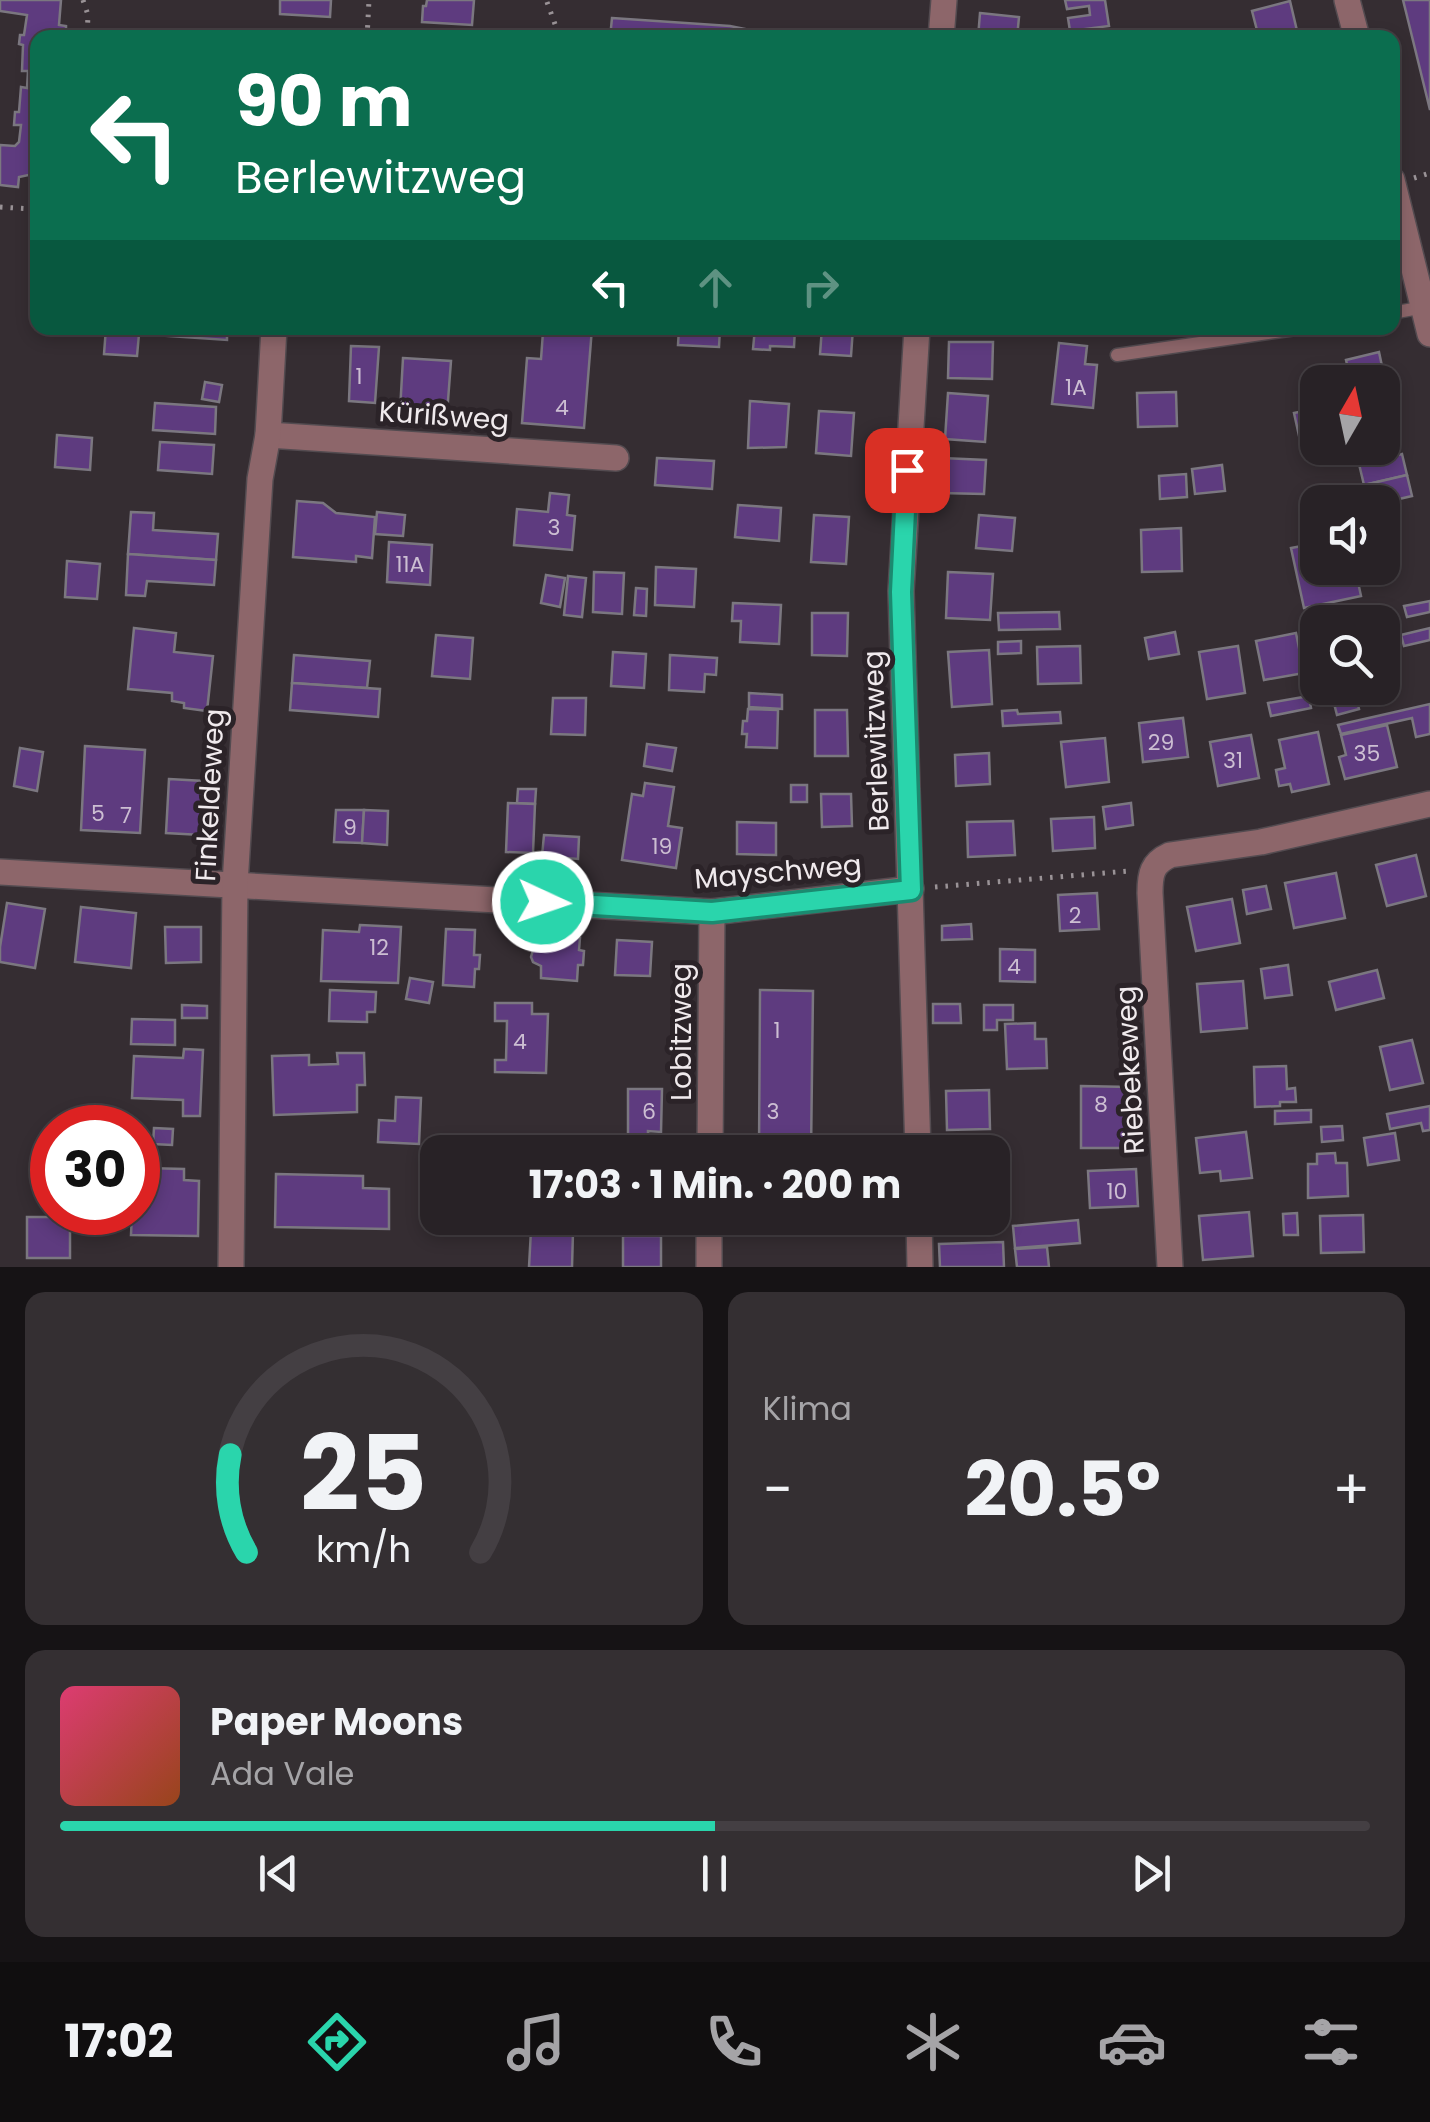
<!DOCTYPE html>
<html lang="de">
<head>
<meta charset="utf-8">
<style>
	:root { --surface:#282226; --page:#342f32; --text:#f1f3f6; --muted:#a5a4a7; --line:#443f43; --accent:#2ad5ac }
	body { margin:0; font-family:Poppins,sans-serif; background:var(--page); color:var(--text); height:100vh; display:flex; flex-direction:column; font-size:38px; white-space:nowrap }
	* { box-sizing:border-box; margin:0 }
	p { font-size:32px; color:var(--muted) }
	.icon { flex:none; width:55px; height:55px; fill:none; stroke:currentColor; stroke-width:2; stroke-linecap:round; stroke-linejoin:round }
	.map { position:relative; height:1267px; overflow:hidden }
	.side { display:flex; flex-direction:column; gap:25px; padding:25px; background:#161315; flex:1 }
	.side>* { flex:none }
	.hud { position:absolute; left:30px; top:30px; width:1370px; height:305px; border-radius:20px; box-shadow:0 5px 15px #0003,0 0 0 2px var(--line); background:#0b6e4f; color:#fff; overflow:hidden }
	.needle { width:65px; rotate:9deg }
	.fabs { position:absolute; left:1300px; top:365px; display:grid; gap:20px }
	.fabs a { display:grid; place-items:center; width:100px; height:100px; border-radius:20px; background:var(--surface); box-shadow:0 5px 15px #0003,0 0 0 2px var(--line); font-size:50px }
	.speed { position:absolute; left:30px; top:1105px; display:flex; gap:20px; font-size:50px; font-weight:700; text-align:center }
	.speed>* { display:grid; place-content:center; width:130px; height:130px; border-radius:50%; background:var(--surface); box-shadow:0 5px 15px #0003,0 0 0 2px var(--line); line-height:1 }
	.speed .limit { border:15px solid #d22; background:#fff; color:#111 }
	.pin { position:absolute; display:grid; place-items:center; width:85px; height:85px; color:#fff; margin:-42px; border-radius:20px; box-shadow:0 5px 15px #0006 }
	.me { position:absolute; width:110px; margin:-55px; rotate:93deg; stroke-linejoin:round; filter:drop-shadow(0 0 8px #0008) }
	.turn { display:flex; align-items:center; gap:35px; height:210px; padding:0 40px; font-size:45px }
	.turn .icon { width:130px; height:130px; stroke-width:2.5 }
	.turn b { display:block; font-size:70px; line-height:85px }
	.lanes { display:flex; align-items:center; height:95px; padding:0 40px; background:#0003; justify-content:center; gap:50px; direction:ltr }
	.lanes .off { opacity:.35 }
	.big { font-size:75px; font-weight:700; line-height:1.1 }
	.side .card { flex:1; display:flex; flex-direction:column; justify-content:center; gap:15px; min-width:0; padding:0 35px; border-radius:20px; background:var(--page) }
	.side .dial { align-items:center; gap:0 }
	.dial svg { height:260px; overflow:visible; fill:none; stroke:var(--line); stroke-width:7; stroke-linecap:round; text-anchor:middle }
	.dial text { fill:var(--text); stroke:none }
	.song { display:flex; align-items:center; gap:30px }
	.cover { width:120px; height:120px; border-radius:15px; background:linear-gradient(135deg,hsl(340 70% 55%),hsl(20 70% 35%)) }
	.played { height:10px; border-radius:5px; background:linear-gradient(90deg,var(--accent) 50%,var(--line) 50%) }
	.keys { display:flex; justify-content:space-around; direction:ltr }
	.heat { display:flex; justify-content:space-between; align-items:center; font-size:55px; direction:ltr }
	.side .tiles { flex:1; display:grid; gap:25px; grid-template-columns:1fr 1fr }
	.card:last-child { grid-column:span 2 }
	.trip { position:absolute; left:420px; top:1135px; width:590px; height:100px; border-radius:20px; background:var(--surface); box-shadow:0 5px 15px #0003,0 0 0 2px var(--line); font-weight:700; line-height:100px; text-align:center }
	.menu { display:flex; height:160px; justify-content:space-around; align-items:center; background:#100e0f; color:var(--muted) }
	.menu .icon { width:70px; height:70px }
	.menu .on { color:var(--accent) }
	.menu b { font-size:45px; color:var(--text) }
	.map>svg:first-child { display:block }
	.building { fill:#5e3b7f; stroke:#7b7780; stroke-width:2.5 }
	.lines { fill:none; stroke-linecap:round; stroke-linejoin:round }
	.lane-casing { stroke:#534b50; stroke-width:15 }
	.street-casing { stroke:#534b50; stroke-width:28 }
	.path { stroke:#9a9397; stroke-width:5; stroke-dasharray:2.5 8; stroke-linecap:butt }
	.lane { stroke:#8d666a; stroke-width:12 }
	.street { stroke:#8d666a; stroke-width:25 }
	.route-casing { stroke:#1b8a70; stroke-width:25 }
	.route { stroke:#2ad5ac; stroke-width:18 }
	.labels { text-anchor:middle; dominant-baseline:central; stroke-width:10; stroke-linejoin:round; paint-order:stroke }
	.number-label { font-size:22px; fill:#ccbed2 }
	.street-label { font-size:28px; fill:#f0eaed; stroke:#2b2328 }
</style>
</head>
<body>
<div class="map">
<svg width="1430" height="1267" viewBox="0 0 1430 1267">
	<rect width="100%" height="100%" fill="#352d32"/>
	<g class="building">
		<polygon points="0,0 61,0 59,25 66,26 66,38 38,38 38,173 19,177 18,187 0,185 0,145 15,146 19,142 21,125 14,125 15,112 19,112 21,87 27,88 28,71 22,71 23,45 19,44 20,35 24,35 27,15 0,11"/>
		<polygon points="280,0 331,0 330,17 280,14"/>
		<polygon points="427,0 474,0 472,25 422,22 423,6 426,6"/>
		<polygon points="1065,0 1105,0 1109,26 1070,31 1068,18 1090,15 1089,6 1067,9"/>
		<polygon points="1403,0 1430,0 1430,110 1406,12"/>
		<polygon points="1290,1 1298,35 1289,38 1259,38 1252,11"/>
		<polygon points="980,13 1019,17 1017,38 978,38"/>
		<polygon points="612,18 730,26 745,29 744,38 610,38"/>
		<polygon points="106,328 227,328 227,340 139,334 137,356 104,354"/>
		<polygon points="558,328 592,328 584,428 522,423 527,358 541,359 543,332 558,333"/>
		<polygon points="674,328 720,328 719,347 678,345 679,328"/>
		<polygon points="755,328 795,328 794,347 770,346 770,350 753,349"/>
		<polygon points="822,328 853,328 851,356 820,354"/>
		<polygon points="949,342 993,342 992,379 948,378"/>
		<polygon points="1059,343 1087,346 1085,364 1097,365 1093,408 1052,404"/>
		<polygon points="351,346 379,347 375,403 349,401"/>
		<polygon points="1379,352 1386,385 1382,386 1382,382 1351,382 1346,360"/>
		<polygon points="403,358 451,361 447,414 400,411"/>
		<polygon points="205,382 222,385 219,402 202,399"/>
		<polygon points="1176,392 1177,426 1138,427 1137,393"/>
		<polygon points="948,393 988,396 985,442 945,439"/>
		<polygon points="750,401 789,404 786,447 748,448"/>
		<polygon points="155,403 216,407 215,434 153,430"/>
		<polygon points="1318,408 1318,448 1332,448 1303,454 1294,413"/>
		<polygon points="819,411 854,413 851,456 816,453"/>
		<polygon points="57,435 92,438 90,470 55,467"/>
		<polygon points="160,442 214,445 212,474 158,470"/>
		<polygon points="1402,454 1407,475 1364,485 1359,464"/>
		<polygon points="657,458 714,461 712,489 655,485"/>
		<polygon points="942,458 986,460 984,494 940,493"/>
		<polygon points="1222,465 1225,491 1195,494 1192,469"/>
		<polygon points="1186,474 1187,497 1160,499 1159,476"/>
		<polygon points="1407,475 1412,496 1382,503 1368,502 1364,485"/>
		<polygon points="550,493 569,495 567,515 575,516 572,550 514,545 517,509 548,512"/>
		<polygon points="297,501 323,503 336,513 375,517 372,558 356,556 356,562 293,557"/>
		<polygon points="738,505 781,508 779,541 735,537"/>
		<polygon points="131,512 154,513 153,530 218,534 216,560 128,554"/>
		<polygon points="377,512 405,515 403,536 375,534"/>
		<polygon points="814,515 849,517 846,564 811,562"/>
		<polygon points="979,515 1015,518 1012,551 976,548"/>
		<polygon points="1181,528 1182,571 1142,572 1141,530"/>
		<polygon points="389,542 432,545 430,585 387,582"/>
		<polygon points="1318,543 1318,568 1355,568 1361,596 1304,608 1291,548"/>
		<polygon points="128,554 216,560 214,585 147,581 145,596 126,595"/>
		<polygon points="67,561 100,564 97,599 65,597"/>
		<polygon points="656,567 696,569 694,607 655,605"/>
		<polygon points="594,572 624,573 622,614 593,612"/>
		<polygon points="948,572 993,574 990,620 946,618"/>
		<polygon points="546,575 565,578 560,607 541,603"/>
		<polygon points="568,576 586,578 582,617 564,615"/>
		<polygon points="636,588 647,589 646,616 634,615"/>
		<polygon points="1430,601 1430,612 1407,617 1404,606"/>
		<polygon points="733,603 781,605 779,644 740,642 741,621 732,621"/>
		<polygon points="1059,612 1060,629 999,630 998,613"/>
		<polygon points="812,613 848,613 847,656 812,655"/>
		<polygon points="134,628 176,633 174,652 213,656 207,711 184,708 184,703 172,701 172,693 128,689"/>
		<polygon points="1430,628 1430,640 1404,646 1401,635"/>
		<polygon points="1175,632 1179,654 1149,659 1145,638"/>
		<polygon points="1296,633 1304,673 1264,680 1256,641"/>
		<polygon points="436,635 473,638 470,679 432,676"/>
		<polygon points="1021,641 1021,653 998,654 998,642"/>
		<polygon points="1080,646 1081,683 1038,684 1037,647"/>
		<polygon points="1238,646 1245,693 1207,699 1199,652"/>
		<polygon points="989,650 992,704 952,707 948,652"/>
		<polygon points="613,652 646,654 644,688 611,686"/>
		<polygon points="294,655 370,661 367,688 292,683"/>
		<polygon points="670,655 717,658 716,675 705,674 704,692 669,690"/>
		<polygon points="292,683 380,689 378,717 290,710"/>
		<polygon points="1330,688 1354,688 1359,709 1337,715"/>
		<polygon points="749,693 782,695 782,709 749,707"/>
		<polygon points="1309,696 1311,708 1271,716 1268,703"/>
		<polygon points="553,698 586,698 585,735 551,734"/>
		<polygon points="1430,704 1430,734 1416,737 1412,718 1341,734 1338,725"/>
		<polygon points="748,709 778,710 777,748 746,747 747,734 742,734 743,721 747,721"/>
		<polygon points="815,710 847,710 848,756 815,756"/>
		<polygon points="1017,710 1018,714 1060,712 1061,723 1003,726 1002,711"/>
		<polygon points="1183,718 1188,757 1143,762 1139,723"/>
		<polygon points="1387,725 1397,767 1345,779 1339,757 1346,755 1341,735"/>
		<polygon points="1318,732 1329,784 1292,792 1290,784 1279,786 1276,770 1285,768 1279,740"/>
		<polygon points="1251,735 1259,778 1218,786 1210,742"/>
		<polygon points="1105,738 1109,782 1066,787 1061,742"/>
		<polygon points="647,744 676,748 672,771 644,766"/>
		<polygon points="85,746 145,750 140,833 81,830"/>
		<polygon points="20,748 43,752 37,791 14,786"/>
		<polygon points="989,753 990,784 956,786 955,755"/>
		<polygon points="169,779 204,781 201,835 166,833"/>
		<polygon points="645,783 674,787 668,826 682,828 676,868 622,860 632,794 643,796"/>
		<rect x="791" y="785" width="16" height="17"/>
		<polygon points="518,789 536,789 535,804 517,803"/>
		<polygon points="821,794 851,794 852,826 822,827"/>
		<polygon points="508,803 535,804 533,853 506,852"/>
		<polygon points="1131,803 1133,825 1106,829 1103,807"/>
		<polygon points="336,810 364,810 362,843 334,842"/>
		<polygon points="364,810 388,811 387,845 362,843"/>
		<polygon points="1094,817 1095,848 1053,851 1051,819"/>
		<polygon points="1013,821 1015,855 968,857 967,822"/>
		<polygon points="737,822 776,823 776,855 737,854"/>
		<polygon points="544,835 579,837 578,859 542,856"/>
		<polygon points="1416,855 1426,896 1387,906 1376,865"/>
		<polygon points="1336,873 1345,918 1294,928 1285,883"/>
		<polygon points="1266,886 1271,909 1247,914 1243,890"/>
		<polygon points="1097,893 1099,929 1060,931 1058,895"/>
		<polygon points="1232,899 1240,943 1196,951 1187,907"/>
		<polygon points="7,903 45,909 35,968 0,962 0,947"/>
		<polygon points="81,907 136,913 131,968 75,962"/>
		<polygon points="971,924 972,939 942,940 942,926"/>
		<polygon points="360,925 401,927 398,983 321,981 323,930 359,932"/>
		<polygon points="165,927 201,927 201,962 166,963"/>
		<polygon points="446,929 475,930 474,955 480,955 479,969 475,969 474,987 443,985"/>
		<polygon points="544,935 580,938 579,950 584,951 583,965 578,965 577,981 541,978 541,966 533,962 531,957 533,950 543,948"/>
		<polygon points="617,940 652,942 650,976 615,975"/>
		<polygon points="1000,949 1035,950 1035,982 1000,981"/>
		<polygon points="1288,965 1292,995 1265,998 1261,969"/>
		<polygon points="1377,970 1384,998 1336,1010 1329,982"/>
		<polygon points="410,978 433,982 429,1003 406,999"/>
		<polygon points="1243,981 1247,1028 1201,1032 1197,984"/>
		<polygon points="330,990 376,992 375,1012 367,1012 367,1022 329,1021"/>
		<polygon points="760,990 813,991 811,1152 759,1152"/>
		<polygon points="495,1003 532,1003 532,1014 548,1014 546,1073 495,1072 495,1060 506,1060 507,1021 495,1021"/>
		<polygon points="933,1004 960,1004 961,1023 933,1023"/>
		<polygon points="182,1005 207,1006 207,1018 182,1018"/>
		<polygon points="984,1005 1013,1005 1013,1020 997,1020 997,1030 984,1030"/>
		<polygon points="132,1019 175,1020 175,1045 131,1044"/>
		<polygon points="1035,1023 1035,1039 1046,1039 1047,1068 1007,1069 1005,1024"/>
		<polygon points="1412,1040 1423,1083 1390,1090 1380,1047"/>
		<polygon points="184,1049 203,1050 200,1116 183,1116 183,1100 132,1098 134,1056 183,1058"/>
		<polygon points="337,1053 364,1053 365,1085 357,1085 357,1112 274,1115 272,1056 309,1055 309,1065 338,1064"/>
		<polygon points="1286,1066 1287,1089 1295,1088 1296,1102 1280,1102 1280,1106 1255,1107 1254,1067"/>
		<polygon points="1081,1086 1130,1087 1130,1148 1081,1148"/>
		<polygon points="628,1089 662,1089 661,1132 648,1131 648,1142 628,1142"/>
		<polygon points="989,1090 990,1129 947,1130 946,1091"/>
		<polygon points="396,1097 421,1098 419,1144 378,1142 379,1120 395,1121"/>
		<polygon points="1430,1106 1430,1130 1423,1131 1421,1123 1390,1129 1387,1114"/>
		<polygon points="1311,1110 1311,1122 1275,1124 1275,1111"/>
		<polygon points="1342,1126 1343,1140 1322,1142 1321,1127"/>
		<polygon points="154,1128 173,1129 172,1145 153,1144"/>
		<polygon points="1246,1132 1252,1178 1221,1181 1220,1171 1200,1173 1196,1138"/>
		<polygon points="1395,1133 1399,1160 1368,1165 1364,1138"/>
		<polygon points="1335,1153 1336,1163 1347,1163 1348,1196 1308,1198 1308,1164 1317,1164 1317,1154"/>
		<polygon points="145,1168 184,1169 184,1180 199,1181 198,1236 131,1235 132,1212 138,1212 138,1207 144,1207"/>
		<polygon points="1136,1169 1138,1206 1090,1208 1088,1171"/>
		<polygon points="276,1174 363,1176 363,1188 389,1189 389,1229 275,1227"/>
		<polygon points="1249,1212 1253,1256 1203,1260 1199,1216"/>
		<polygon points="1297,1213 1298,1235 1284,1235 1283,1214"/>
		<polygon points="1363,1215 1364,1252 1321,1253 1320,1216"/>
		<rect x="27" y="1217" width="43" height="41"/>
		<polygon points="1078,1220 1080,1243 1015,1248 1013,1226"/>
		<polygon points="531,1230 573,1232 572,1267 529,1267"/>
		<rect x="623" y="1236" width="38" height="31"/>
		<polygon points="1003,1242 1004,1267 940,1267 939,1244"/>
		<polygon points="1047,1247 1049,1267 1017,1267 1015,1249"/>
	</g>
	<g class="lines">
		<g class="lane-casing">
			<g id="lane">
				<polyline points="1392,313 1424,307"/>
				<polyline points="1117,355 1303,328"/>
			</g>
		</g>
		<g class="street-casing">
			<g id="street">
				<polyline points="1347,0 1357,38"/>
				<polyline points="941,38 944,0"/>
				<polyline points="1392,180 1430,334"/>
				<polyline points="917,328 901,591 918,1152"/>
				<polyline points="268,435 616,458"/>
				<polyline points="0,872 712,912 911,889"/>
				<polyline points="710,1152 712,912"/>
				<polyline points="919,1218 920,1267"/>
				<polyline points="231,1267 235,884 260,479 268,435 274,328"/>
				<polyline points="709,1267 709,1218"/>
				<path d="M 1170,1267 L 1150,893 C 1150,874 1152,863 1170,855 L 1261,842 L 1430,804"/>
			</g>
		</g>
		<g class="path">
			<polyline points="83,0 88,15 87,38"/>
			<polyline points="547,2 560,38"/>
			<polyline points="367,38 369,0"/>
			<polyline points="1414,178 1430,173"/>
			<polyline points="0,207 31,209 38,207"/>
			<polyline points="935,887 1129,871"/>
		</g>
		<use href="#lane" class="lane"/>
		<use href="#street" class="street"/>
	</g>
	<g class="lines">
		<g class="route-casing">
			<polyline id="route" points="543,902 712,912 911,890 901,592 907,470"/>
		</g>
		<use href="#route" class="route"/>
	</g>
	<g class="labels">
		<g class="number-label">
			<text x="359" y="376">1</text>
			<text x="1076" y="387">1A</text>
			<text x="562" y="407">4</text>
			<text x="554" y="527">3</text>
			<text x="410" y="564">11A</text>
			<text x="1161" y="742">29</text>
			<text x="1367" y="753">35</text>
			<text x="1233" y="760">31</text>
			<text x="98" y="813">5</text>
			<text x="126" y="815">7</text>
			<text x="350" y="827">9</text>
			<text x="662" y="846">19</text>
			<text x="1075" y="915">2</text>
			<text x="379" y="947">12</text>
			<text x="1014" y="966">4</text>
			<text x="777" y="1030">1</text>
			<text x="520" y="1041">4</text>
			<text x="1101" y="1104">8</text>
			<text x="649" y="1111">6</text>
			<text x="773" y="1111">3</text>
			<text x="1117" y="1191">10</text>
		</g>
		<g class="street-label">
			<text transform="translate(444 416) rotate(4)">Kürißweg</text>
			<text transform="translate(876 741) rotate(-92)">Berlewitzweg</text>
			<text transform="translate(210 795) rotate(-87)">Finkeldeweg</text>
			<text transform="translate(778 872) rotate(-5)">Mayschweg</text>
			<text transform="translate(681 1032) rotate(-90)">Lobitzweg</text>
			<text transform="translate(1130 1070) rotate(-93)">Riebekeweg</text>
		</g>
	</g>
</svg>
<div class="fabs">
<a><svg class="needle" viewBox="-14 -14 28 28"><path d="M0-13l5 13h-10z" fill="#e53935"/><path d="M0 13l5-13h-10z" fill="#a5a4a7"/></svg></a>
<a><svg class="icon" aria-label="sound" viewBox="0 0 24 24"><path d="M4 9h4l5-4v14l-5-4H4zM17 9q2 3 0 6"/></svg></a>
<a><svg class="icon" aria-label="search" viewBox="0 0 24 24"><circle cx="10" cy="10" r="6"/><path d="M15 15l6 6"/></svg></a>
</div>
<div class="speed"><div class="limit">30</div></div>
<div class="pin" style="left:907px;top:470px;background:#d93025"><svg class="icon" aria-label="arrive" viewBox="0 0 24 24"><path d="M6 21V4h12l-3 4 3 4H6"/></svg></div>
<svg class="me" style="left:543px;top:902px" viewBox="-20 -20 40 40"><circle r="17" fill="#2ad5ac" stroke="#fff" stroke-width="3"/><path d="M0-11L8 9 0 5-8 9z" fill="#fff"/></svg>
<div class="trip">17:03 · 1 Min. · 200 m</div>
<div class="hud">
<div class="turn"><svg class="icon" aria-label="left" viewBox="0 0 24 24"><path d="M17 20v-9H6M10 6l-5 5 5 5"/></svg><div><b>90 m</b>Berlewitzweg</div></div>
<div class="lanes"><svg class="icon" aria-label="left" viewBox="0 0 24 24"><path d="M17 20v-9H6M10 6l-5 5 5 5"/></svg><svg class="icon off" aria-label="ahead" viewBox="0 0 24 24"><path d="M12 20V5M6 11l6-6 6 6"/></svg><svg class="icon off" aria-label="right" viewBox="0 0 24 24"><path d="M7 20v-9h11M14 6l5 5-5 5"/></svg></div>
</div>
</div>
<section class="side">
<div class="tiles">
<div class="card dial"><svg viewBox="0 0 100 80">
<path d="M14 69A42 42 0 1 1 86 69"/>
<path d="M14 69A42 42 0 0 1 9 39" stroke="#2ad5ac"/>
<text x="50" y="56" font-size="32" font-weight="700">25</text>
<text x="50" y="72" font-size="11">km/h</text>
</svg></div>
<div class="card"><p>Klima</p>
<div class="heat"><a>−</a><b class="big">20.5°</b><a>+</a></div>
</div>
<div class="card">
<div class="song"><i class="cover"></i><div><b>Paper Moons</b><p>Ada Vale</p></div></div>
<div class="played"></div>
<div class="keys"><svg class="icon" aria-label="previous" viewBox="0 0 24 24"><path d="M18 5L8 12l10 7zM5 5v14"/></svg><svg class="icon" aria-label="pause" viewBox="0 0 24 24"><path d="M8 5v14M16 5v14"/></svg><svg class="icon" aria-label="next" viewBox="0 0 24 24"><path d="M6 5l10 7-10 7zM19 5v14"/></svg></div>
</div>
</div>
</section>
<nav class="menu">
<b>17:02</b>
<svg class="icon on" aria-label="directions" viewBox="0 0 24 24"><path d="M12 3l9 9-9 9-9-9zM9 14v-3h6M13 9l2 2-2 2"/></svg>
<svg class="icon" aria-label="music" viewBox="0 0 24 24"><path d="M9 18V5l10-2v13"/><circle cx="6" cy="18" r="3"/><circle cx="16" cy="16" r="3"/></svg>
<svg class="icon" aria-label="phone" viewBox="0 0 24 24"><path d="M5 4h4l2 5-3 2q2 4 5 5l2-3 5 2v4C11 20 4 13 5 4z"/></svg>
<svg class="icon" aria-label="climate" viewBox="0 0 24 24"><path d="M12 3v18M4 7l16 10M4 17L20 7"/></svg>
<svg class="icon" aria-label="car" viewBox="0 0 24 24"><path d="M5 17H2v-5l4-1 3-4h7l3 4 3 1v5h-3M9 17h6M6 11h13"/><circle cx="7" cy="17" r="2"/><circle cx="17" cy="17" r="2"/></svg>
<svg class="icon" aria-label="filters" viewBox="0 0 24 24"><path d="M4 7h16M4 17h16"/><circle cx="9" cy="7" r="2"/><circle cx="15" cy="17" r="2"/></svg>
</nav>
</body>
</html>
